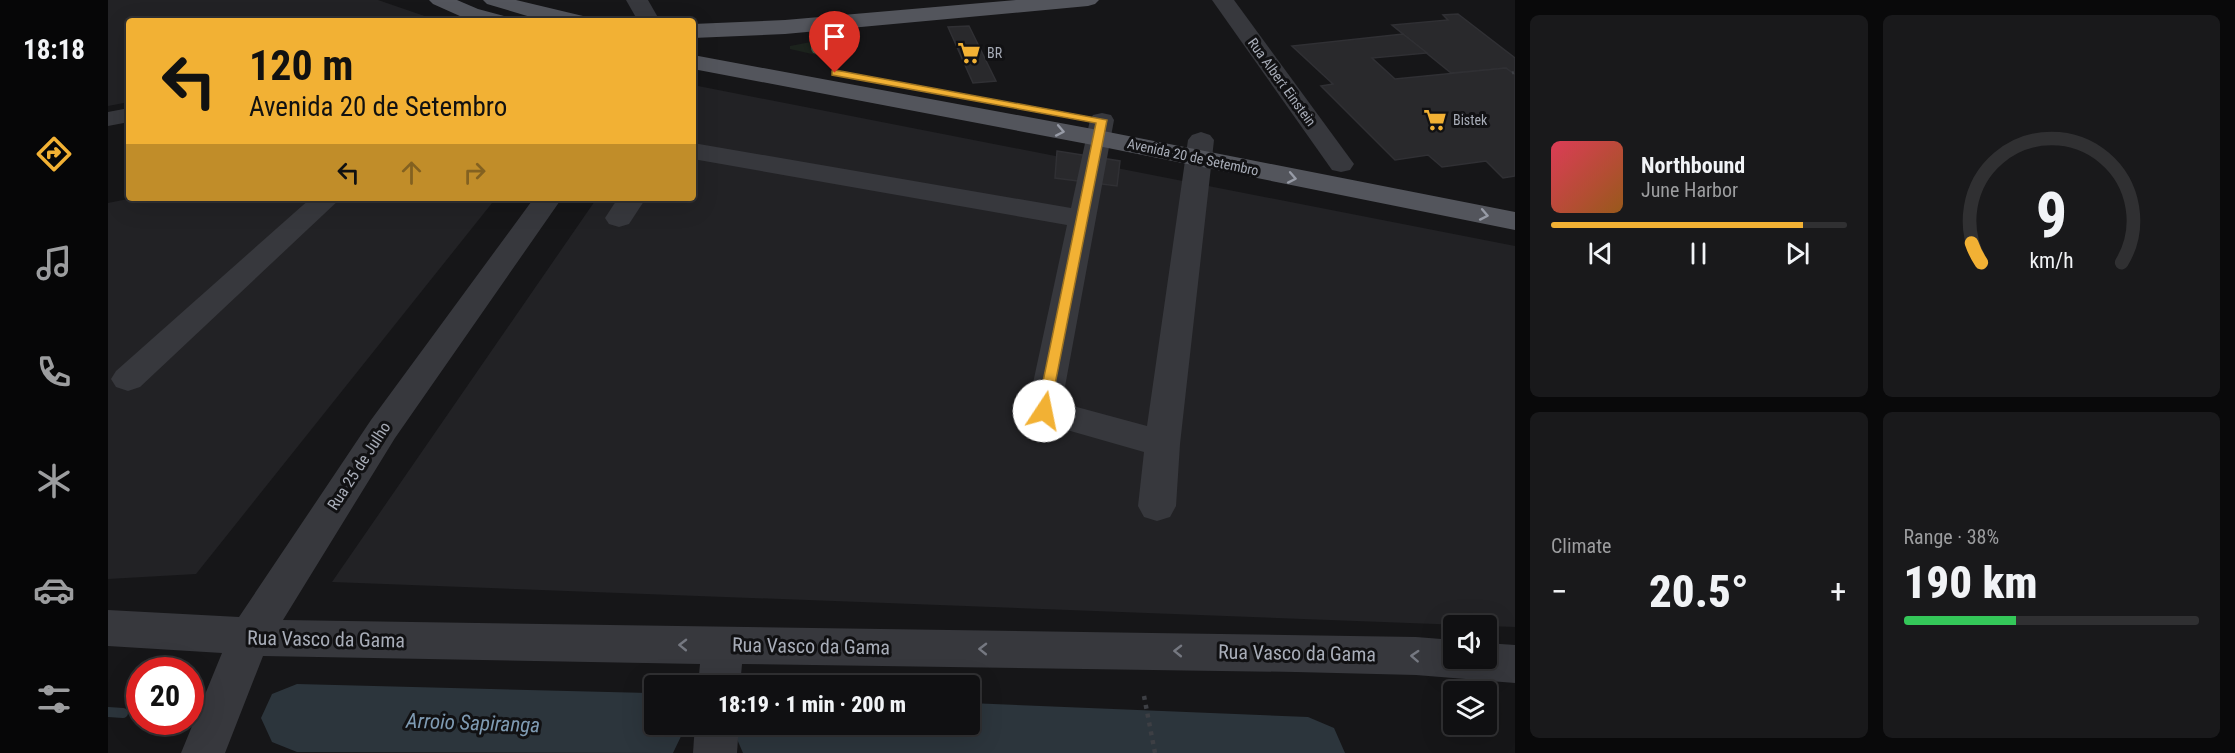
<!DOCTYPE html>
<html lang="en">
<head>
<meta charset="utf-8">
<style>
	:root { --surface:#101012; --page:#19191b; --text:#f1f3f6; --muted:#9c9d9f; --line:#303032; --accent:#f2b134 }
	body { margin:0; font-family:"Roboto Condensed",sans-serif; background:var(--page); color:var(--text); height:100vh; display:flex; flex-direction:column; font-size:22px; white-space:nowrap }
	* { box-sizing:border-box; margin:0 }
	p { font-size:20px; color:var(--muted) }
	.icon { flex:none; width:33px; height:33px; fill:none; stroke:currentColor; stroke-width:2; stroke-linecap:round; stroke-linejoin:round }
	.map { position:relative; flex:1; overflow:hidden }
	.sheet { display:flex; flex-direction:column; gap:15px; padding:15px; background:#09090a; width:720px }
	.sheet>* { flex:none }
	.hud { position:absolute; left:18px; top:18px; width:570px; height:183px; border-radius:6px; box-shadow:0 6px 24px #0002,0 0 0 2px var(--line); background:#f2b134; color:#111; overflow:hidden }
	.fabs { position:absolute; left:1335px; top:615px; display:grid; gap:12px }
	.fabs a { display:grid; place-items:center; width:54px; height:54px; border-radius:6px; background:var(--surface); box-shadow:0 6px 24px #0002,0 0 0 2px var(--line); font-size:30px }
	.speed { position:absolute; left:18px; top:657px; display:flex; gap:12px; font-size:30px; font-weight:700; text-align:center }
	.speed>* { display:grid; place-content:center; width:78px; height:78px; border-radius:50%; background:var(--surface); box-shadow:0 6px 24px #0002,0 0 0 2px var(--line); line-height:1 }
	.speed .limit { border:9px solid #d22; background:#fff; color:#111 }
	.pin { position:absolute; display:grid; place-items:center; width:51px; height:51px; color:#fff; margin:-62px -26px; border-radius:50% 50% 50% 0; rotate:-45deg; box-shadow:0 0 6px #0007 }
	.pin .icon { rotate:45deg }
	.me { position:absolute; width:66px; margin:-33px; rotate:11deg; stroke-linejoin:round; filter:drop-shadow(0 0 4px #0008) }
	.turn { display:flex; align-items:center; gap:21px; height:126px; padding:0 24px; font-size:27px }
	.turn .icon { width:78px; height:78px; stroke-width:2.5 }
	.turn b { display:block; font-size:42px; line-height:51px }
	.lanes { display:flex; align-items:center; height:57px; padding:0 24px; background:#0003; justify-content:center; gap:30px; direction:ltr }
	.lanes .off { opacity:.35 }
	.big { font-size:45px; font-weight:800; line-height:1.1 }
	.sheet .widget { flex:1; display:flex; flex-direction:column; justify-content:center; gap:9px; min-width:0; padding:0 21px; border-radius:9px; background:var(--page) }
	.sheet .dial { align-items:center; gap:0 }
	.dial svg { height:156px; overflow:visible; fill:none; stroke:var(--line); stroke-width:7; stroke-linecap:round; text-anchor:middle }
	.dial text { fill:var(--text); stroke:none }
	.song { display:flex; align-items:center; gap:18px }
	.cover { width:72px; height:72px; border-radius:9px; background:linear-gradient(135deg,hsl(350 70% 55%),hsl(30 70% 35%)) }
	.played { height:6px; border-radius:3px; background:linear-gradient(90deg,var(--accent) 85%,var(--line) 85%) }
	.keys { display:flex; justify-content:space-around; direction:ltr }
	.heat { display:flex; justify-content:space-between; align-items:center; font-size:33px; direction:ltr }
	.charge { height:9px; border-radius:4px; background:linear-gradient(90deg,#34c759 38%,var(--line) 0) }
	.sheet .tiles { flex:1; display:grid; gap:15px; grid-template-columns:repeat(2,1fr) }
	.trip { position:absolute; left:536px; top:675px; width:336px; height:60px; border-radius:6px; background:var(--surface); box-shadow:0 6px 24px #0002,0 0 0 2px var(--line); font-weight:800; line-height:60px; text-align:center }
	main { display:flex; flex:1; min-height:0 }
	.tabs { display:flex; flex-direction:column; width:108px; justify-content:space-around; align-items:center; background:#060607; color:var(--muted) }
	.tabs .icon { width:42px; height:42px }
	.tabs .active { color:var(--accent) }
	.tabs b { font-size:27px; color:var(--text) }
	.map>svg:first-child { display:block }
	.built { fill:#222225 }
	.green { fill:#1c231d }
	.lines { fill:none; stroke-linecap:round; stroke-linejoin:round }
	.stream { stroke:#2c353c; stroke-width:10 }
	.river { fill:#2c353c; fill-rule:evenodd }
	.building { fill:#29292c; stroke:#303034; stroke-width:1.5 }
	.path-far1 { stroke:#3d3f44; stroke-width:3; stroke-dasharray:2 3; stroke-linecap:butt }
	.path { stroke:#3d3f44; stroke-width:4.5; stroke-dasharray:4 5; stroke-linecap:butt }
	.minor { fill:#37383d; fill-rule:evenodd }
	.major { fill:#53555c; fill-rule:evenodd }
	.tree { fill:#506452 }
	.oneway { stroke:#979ba6 }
	.oneway2 { stroke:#757881 }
	.route { fill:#f2b134; stroke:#9d7322; stroke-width:1.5 }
	.labels { text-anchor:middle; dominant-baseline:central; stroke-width:6; stroke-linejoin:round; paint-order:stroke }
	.far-poi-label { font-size:14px; fill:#a8adb8; stroke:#111113; text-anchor:start }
	.far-street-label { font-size:14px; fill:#a8adb8; stroke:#111113 }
	.street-label { font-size:16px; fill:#a8adb8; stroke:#111113 }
	.near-street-label { font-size:20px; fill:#a8adb8; stroke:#111113 }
	.near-water-label { font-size:21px; font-style:italic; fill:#7f9bb3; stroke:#111113 }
</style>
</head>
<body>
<main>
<nav class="tabs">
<b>18:18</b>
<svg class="icon active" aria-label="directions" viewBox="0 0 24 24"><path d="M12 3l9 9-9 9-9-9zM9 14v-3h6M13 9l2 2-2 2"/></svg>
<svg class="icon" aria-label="music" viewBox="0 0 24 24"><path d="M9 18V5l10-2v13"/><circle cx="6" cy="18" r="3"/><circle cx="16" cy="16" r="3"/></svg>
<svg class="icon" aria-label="phone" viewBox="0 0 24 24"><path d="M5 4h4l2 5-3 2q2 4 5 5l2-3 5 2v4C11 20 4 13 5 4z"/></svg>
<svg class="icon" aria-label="climate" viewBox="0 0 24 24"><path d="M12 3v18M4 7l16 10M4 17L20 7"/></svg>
<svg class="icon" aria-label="car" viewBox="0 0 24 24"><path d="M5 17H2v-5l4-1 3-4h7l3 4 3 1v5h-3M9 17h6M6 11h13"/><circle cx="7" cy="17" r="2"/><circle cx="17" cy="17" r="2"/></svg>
<svg class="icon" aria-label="filters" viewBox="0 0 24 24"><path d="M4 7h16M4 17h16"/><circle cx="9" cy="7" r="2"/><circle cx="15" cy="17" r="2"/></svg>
</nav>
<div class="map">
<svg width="1407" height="753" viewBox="0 0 1407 753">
	<rect width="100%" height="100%" fill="#161618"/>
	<g class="built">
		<polygon points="0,0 270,0 331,21 21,21 21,102 0,106"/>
		<polygon points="585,85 1407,246 1407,627 224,582 489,198 585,198"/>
		<polygon points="25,198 388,198 88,574 0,579 0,203"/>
	</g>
	<polygon class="green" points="724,38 726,59 682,49 682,46"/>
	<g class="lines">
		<polyline class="stream" points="0,712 15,713"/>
		<g class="river">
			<polygon points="189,684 541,693 546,695 546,724 575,724 577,728 565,753 189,752 164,742 153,718 164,694"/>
			<polygon points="861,703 1200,717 1226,728 1237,753 635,753 625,730 627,724 861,724"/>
		</g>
	</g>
	<g class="building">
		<polygon points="1350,14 1407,58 1407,75 1398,68 1343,73 1284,25 1340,20 1335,15"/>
		<polygon points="861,26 888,81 865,83 840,27"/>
		<polygon points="1295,34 1319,53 1264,58 1287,79 1398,68 1407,75 1407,176 1395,178 1378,161 1334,167 1320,155 1287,160 1213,86 1225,84 1184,46"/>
		<polygon points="949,151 1012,161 1009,186 947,178"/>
	</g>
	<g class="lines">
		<polyline class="path-far1" points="1404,73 1407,72"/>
		<polyline class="path" points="1036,696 1047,753"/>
		<g class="minor">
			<polygon points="518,0 540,0 552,21 530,21"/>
			<polygon points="1104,0 1126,0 1246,164 1242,170 1233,172 1224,170"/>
			<polygon points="21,108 21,122 0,126 0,112"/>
			<polygon points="994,113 1003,115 1006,120 954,403 1039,426 1080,140 1084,135 1093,132 1102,135 1106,140 1072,444 1068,506 1062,517 1049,521 1036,517 1030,506 1036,452 924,420 919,411 959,225 585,159 585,143 963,208 982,120 985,115"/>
			<polygon points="203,198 233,198 32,387 20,391 8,387 3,379 8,371"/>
			<polygon points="426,198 454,198 287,438 175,620 1308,637 1346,640 1346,658 1378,658 1378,643 1407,645 1407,683 1308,675 1188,672 634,664 632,686 590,686 592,664 155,656 117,753 73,753 114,653 0,646 0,610 131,617 263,420"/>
			<polygon points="510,198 538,198 521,224 511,227 501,224 497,218"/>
			<polygon points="587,724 631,724 629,753 585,753"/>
		</g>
		<g class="major">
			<polygon points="321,0 349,0 370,9 396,16 399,21 363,21 325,4"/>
			<polygon points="375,0 408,0 475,16 478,21 436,21 379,4"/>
			<polygon points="908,0 991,0 987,4 980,6 677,34 585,38 585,24 677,20"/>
			<polygon points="585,55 990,130 1407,212 1407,230 990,146 585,69"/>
		</g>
	</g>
	<circle class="tree" cx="709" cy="48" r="6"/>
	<defs><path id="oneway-chevron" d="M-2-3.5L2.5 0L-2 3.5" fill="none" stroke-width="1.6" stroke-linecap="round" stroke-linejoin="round" transform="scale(1.5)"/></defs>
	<g class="oneway">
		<use href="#oneway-chevron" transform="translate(952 131) rotate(11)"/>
		<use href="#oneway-chevron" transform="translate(1184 178) rotate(11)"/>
		<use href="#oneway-chevron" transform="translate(1376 215) rotate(11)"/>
	</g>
	<g class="oneway2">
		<use href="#oneway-chevron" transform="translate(575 645) rotate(-179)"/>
		<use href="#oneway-chevron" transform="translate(875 649) rotate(-179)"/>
		<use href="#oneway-chevron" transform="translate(1070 651) rotate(-179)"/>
		<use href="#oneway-chevron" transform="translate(1307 656) rotate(-177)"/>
	</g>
	<polygon class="route" points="727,70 999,120 941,415 931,415 929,411 988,123 724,75 724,71"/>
	<defs>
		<g id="supermarket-bare" transform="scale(1.8)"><path d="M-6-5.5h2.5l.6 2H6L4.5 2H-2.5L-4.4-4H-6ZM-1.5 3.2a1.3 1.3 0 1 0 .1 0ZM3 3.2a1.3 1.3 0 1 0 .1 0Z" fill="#f2b134" stroke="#111113" stroke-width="2.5" paint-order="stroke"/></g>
	</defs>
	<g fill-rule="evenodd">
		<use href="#supermarket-bare" x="861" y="53"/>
		<use href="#supermarket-bare" x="1327" y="120"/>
	</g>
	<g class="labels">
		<g class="far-poi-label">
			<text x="879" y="53">BR</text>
			<text x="1345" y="120">Bistek</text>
		</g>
		<g class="far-street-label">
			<text transform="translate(1174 82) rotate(54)">Rua Albert Einstein</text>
			<text transform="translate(1085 157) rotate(12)">Avenida 20 de Setembro</text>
		</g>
		<g class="street-label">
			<text transform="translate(251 466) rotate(-57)">Rua 25 de Julho</text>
		</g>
		<g class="near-street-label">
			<text transform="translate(218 639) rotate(1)">Rua Vasco da Gama</text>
			<text transform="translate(703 646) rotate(1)">Rua Vasco da Gama</text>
			<text transform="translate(1189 653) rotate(1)">Rua Vasco da Gama</text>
		</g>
		<g class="near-water-label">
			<text transform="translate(365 723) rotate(2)">Arroio Sapiranga</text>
		</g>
	</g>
</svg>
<div class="fabs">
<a><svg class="icon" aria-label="sound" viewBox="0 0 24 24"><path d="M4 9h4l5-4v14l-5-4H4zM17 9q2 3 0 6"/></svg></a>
<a><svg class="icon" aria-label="layers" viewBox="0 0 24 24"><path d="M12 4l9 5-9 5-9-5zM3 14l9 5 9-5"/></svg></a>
</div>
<div class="speed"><div class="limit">20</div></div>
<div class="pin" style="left:727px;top:73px;background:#d93025"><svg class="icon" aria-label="arrive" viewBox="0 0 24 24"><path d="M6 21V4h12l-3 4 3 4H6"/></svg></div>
<svg class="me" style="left:936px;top:411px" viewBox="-20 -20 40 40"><circle r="19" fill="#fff"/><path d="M0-13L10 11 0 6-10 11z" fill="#f2b134"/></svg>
<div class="trip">18:19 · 1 min · 200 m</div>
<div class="hud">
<div class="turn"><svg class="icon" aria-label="left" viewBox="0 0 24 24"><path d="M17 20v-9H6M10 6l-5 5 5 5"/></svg><div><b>120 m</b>Avenida 20 de Setembro</div></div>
<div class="lanes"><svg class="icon" aria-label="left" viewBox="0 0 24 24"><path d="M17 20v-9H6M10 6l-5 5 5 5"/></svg><svg class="icon off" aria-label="ahead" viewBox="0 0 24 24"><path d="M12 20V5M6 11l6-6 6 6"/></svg><svg class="icon off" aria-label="right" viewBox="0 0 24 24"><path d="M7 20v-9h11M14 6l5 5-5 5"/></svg></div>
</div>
</div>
<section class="sheet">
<div class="tiles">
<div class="widget">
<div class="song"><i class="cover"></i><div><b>Northbound</b><p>June Harbor</p></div></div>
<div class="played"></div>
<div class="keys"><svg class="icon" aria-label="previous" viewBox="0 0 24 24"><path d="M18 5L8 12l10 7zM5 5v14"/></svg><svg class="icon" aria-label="pause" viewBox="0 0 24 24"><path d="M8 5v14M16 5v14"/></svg><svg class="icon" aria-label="next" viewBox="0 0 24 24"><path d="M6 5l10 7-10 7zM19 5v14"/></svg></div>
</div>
<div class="widget dial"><svg viewBox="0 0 100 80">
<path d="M14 69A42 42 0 1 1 86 69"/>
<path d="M14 69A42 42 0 0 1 9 59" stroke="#f2b134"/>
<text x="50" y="56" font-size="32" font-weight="700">9</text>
<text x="50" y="72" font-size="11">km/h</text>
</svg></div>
<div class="widget"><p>Climate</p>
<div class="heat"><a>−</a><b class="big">20.5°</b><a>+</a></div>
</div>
<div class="widget"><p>Range · 38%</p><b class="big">190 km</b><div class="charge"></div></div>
</div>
</section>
</main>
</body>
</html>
